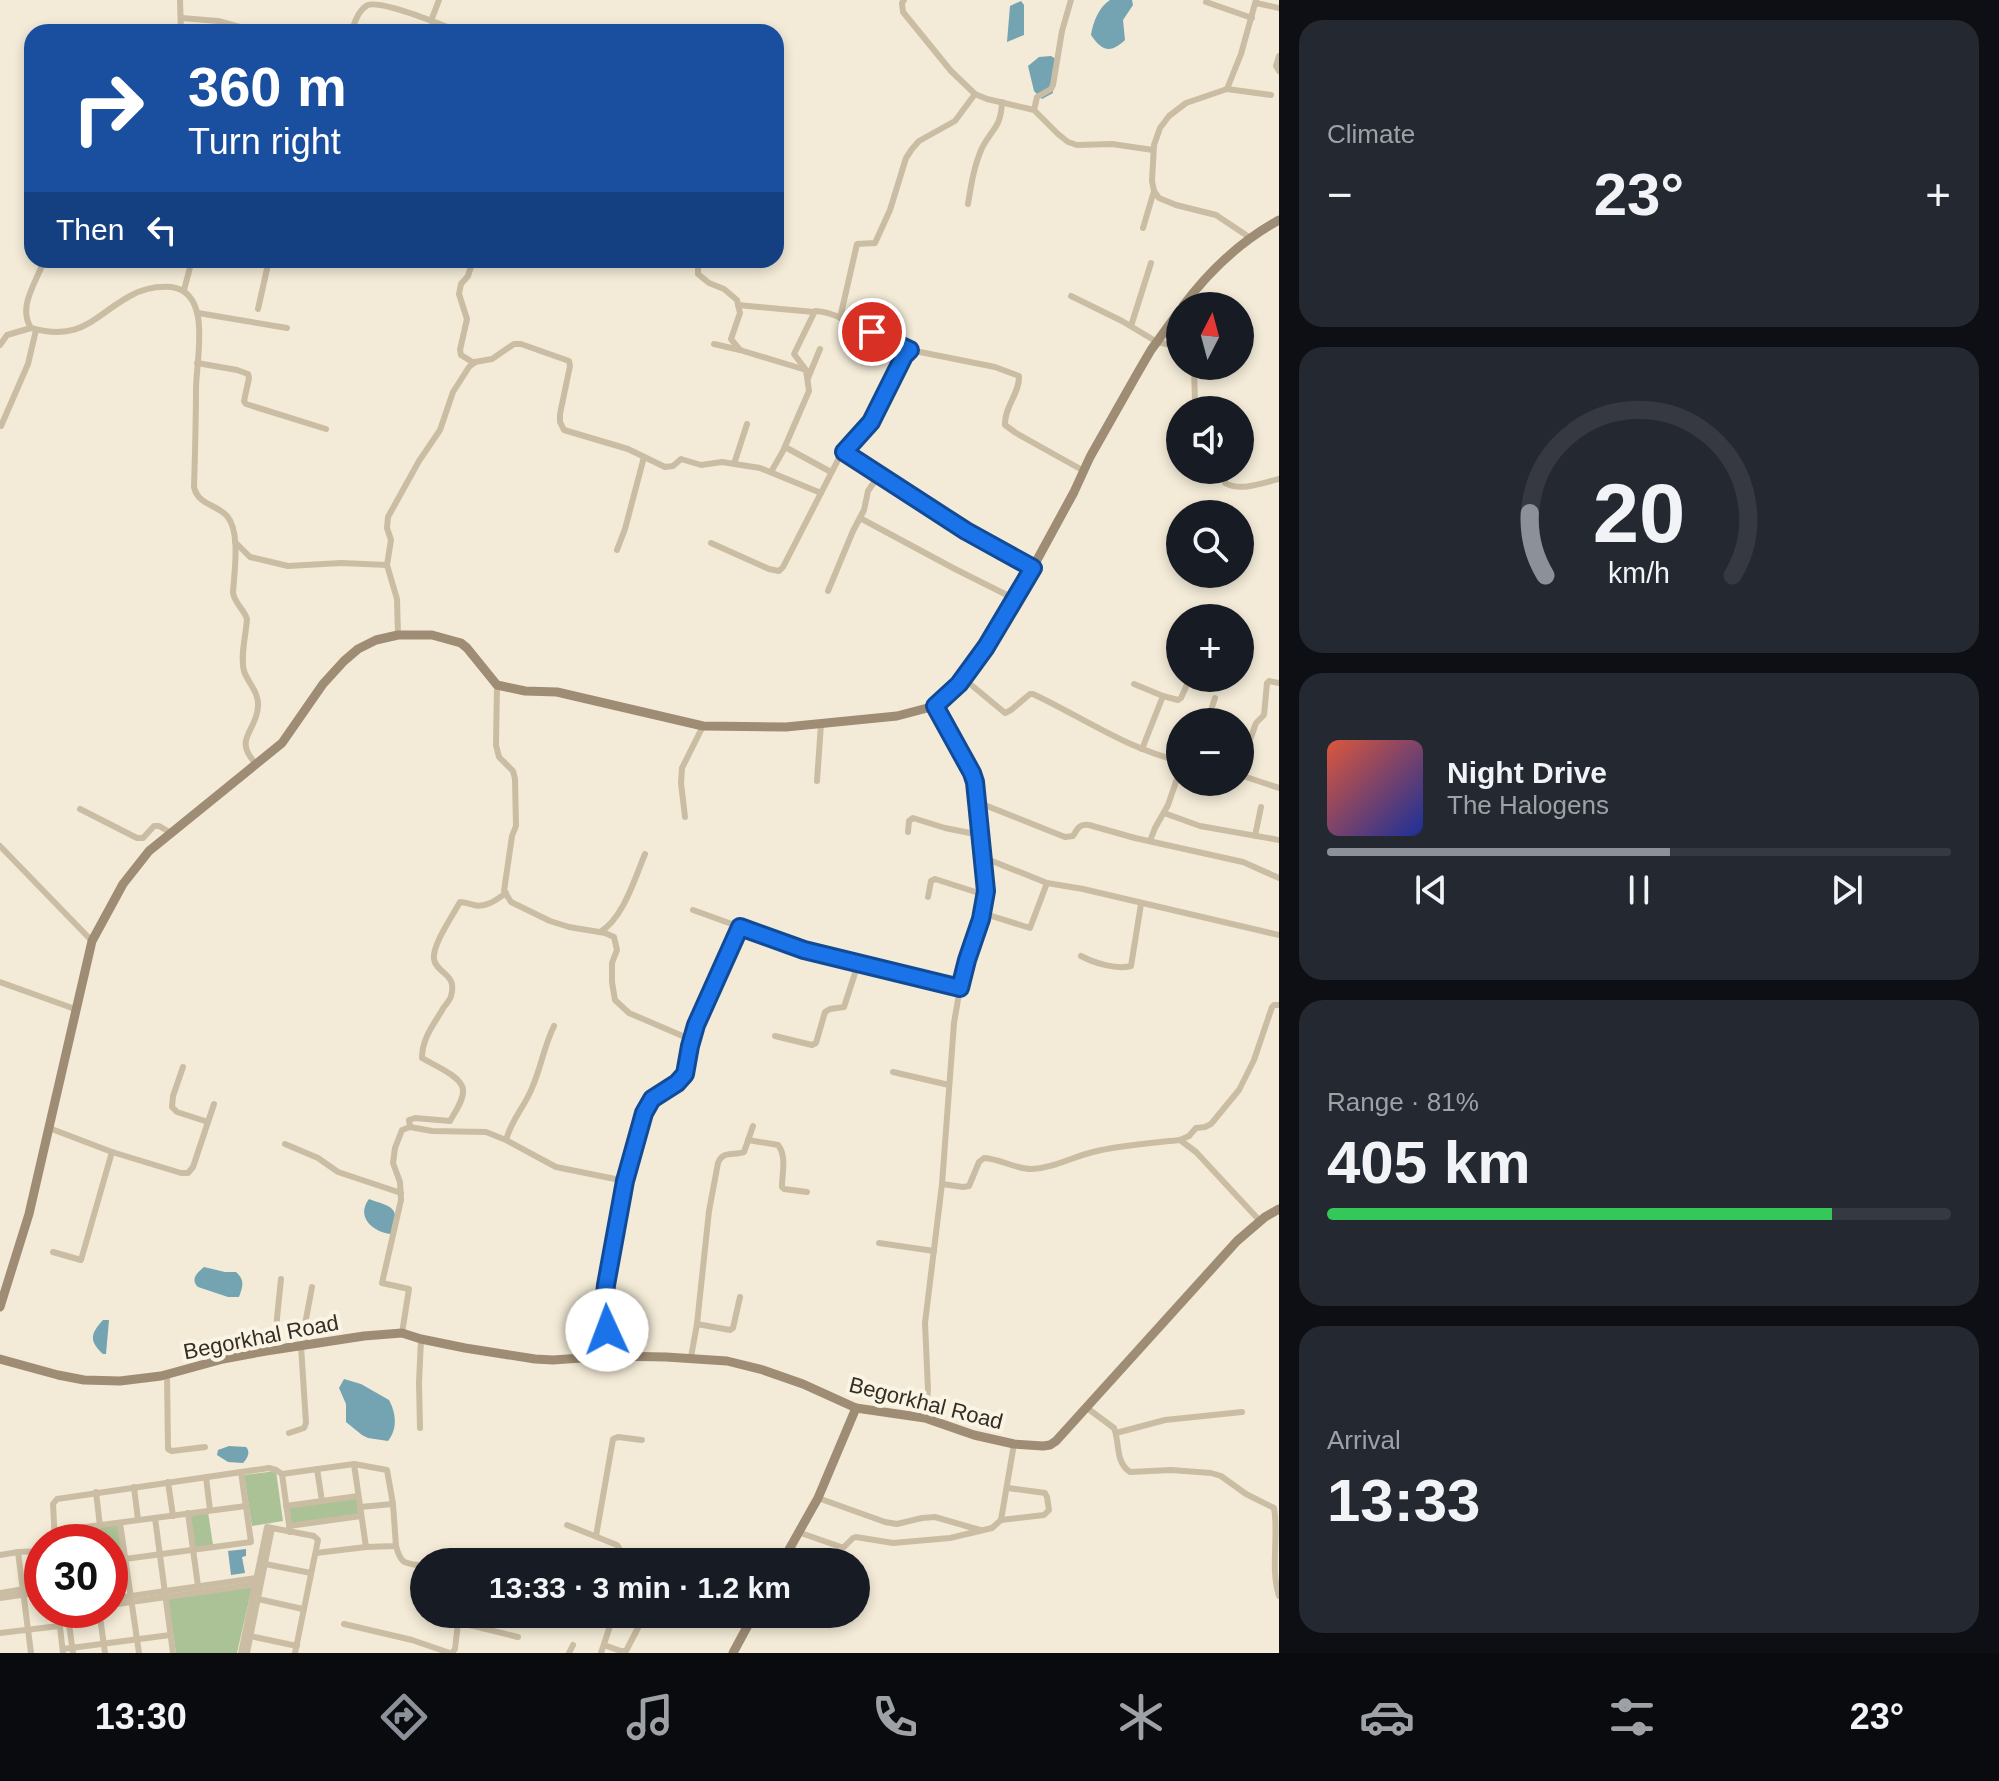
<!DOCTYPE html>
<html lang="en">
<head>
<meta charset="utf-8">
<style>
	:root { --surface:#171b24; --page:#242831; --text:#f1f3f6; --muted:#9ea1a6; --line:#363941; --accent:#8c9099 }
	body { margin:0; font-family:Helvetica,sans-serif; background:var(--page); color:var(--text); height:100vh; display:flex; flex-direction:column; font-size:30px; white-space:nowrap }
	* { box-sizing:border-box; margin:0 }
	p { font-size:26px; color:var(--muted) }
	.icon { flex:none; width:44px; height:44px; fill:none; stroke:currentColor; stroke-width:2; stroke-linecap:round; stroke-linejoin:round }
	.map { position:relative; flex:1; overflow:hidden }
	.side { display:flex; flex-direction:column; gap:20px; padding:20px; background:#0d0f14; width:720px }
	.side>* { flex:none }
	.hud { position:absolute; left:24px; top:24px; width:760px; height:244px; border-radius:24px; box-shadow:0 4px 12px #0003; background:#1a4fa0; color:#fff; overflow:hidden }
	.needle { width:52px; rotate:6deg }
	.fabs { position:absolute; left:1166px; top:292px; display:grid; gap:16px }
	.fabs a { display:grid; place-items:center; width:88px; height:88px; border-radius:50%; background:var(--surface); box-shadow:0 4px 12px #0003; font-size:40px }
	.speed { position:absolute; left:24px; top:1524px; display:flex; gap:16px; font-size:40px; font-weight:700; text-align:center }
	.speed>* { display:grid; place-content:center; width:104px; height:104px; border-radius:50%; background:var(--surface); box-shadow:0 4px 12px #0003; line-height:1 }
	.speed .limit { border:12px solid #d22; background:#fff; color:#111 }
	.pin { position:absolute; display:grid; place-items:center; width:68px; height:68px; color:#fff; margin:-34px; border:4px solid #fff; border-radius:50%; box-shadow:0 2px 8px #0007 }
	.me { position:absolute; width:88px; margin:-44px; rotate:358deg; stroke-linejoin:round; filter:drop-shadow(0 0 6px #0008) }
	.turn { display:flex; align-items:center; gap:28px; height:168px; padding:0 32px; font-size:36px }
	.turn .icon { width:104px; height:104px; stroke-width:2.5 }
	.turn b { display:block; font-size:56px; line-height:68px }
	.then { display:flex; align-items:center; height:76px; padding:0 32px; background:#0003; gap:16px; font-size:30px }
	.big { font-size:60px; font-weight:700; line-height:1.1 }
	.side .card { flex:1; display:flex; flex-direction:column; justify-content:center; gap:12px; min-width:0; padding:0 28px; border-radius:24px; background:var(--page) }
	.side .dial { align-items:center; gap:0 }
	.dial svg { height:208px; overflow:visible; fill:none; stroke:var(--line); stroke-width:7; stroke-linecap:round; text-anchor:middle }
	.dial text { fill:var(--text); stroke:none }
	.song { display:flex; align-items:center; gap:24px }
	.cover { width:96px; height:96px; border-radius:12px; background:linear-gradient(135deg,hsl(10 70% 55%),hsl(230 70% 35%)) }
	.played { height:8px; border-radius:4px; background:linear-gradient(90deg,var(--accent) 55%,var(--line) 55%) }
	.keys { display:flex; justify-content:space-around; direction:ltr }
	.heat { display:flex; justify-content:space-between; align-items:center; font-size:44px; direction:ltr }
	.charge { height:12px; border-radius:6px; background:linear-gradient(90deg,#34c759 81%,var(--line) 0) }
	.trip { position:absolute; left:410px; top:1548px; width:460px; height:80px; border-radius:40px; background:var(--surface); box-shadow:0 4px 12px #0003; font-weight:700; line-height:80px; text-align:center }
	.tabs { display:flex; height:128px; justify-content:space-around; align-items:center; background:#090b0e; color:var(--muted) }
	.tabs .icon { width:56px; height:56px }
	.tabs .on { color:var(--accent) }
	.tabs b { font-size:36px; color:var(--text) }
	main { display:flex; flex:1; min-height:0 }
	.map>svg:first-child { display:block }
	.green { fill:#abc296 }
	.water { fill:#74a3b2 }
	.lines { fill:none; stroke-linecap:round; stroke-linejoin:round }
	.street { stroke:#cbbda3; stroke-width:6 }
	.secondary { stroke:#9f8c74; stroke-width:9 }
	.route-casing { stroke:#114b97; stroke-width:20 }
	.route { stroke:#1a73e8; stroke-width:14 }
	.labels { text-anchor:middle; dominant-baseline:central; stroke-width:8; stroke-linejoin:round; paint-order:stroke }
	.street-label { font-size:22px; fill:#362e25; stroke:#faf4e4 }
</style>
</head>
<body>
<main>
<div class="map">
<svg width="1279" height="1653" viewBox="0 0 1279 1653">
	<rect width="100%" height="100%" fill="#f3ebd7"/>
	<g class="green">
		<polygon points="276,1471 283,1521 252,1526 244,1475"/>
		<polygon points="357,1498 359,1514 291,1524 288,1507"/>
		<polygon points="208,1512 213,1545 194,1548 189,1515"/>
		<polygon points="119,1525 124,1558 110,1560 110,1542 90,1542 88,1529"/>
		<polygon points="252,1587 237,1653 176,1653 168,1599"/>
	</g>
	<g class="water">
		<path d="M 1110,0 L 1132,0 L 1133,5 L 1123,20 L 1125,40 C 1110,54 1102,51 1091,35 C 1093,22 1099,7 1110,0 Z"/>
		<polygon points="1021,1 1024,5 1024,35 1007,42 1010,6"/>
		<polygon points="1051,56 1056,59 1052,74 1053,93 1042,99 1034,91 1028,66 1039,57"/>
		<path d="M 369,1199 C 391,1207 401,1206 392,1234 C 374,1233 355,1217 369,1199 Z"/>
		<path d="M 204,1267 L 225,1272 L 236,1272 C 245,1280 243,1286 239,1297 L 228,1297 L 198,1287 C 190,1279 197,1273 204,1267 Z"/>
		<path d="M 103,1320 L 109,1320 L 106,1354 L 103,1354 C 89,1341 90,1334 103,1320 Z"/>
		<path d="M 344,1379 L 361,1384 L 389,1400 C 396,1413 398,1429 388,1441 L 368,1438 L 362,1435 L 346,1422 L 346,1404 L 339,1388 Z"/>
		<path d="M 229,1446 L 246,1447 C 251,1452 247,1459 243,1463 L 228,1462 L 217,1455 L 218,1450 Z"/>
		<polygon points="246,1549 246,1556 242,1557 245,1573 231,1575 228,1551"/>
	</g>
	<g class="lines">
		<g class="street">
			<polyline points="180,0 181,32"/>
			<polyline points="904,0 902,3 903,12 951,71 975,94 987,99 1034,110 1058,134 1068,142 1077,145 1112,144 1153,150"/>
			<polyline points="1206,2 1252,18"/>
			<polyline points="1256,3 1279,8"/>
			<polyline points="182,18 218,21 258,32"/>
			<polyline points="431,21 439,0"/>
			<path d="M 351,32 C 355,22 358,10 368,5 C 383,0 442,25 460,32"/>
			<polyline points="1279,56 1276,66 1279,71"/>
			<polyline points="1227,89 1241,54 1256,0"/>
			<polyline points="1034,110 1037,97 1051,89 1053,85 1062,31 1071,0"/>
			<path d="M 968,204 C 971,185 974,166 982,148 C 992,128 1001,128 1002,102"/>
			<polyline points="1143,228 1154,191"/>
			<polyline points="1249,237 1216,215 1176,205 1159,198 1154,191 1152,181 1154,145 1160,128 1169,116 1186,103 1227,89 1271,95"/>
			<path d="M 44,260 C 37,282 17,306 31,328 C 82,342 92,317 130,296 C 144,288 156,286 171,287 C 213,292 196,360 196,389 C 196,422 195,454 194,487 C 198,505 216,504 227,516 C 241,532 234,573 233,593 C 235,604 244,609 247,619 C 246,635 240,656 244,671 C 248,683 259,692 258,706 C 257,732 232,738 256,764"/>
			<polyline points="473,260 468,276 461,284 459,294 467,319 460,350 461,355 474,363"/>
			<polyline points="702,260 698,267 698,274 709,283 724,289 737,300 740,313 731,339 740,350 806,370"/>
			<polyline points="184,290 192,260"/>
			<polyline points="1071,296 1122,321 1157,342 1180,347"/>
			<polyline points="738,305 814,312"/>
			<polyline points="258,309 269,260"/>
			<polyline points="198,313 287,328"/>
			<polyline points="840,318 857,244 875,243 890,210 906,158 912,149 919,141 955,121 975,94"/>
			<polyline points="1131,326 1151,263"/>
			<polyline points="714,344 740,350"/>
			<polyline points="0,345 7,335 31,328"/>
			<polyline points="197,363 237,370 248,374 249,378 244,401 246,404 326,429"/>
			<polyline points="1194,366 1195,402 1205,410"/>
			<polyline points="808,378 820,349"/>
			<polyline points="1,426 28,364 36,330"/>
			<polyline points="785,447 831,472"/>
			<polyline points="844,452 966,531 1033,568"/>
			<polyline points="734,464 747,424"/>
			<path d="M 1224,470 L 1225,483 C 1240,492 1263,483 1279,479"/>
			<path d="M 771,472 L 783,451 L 809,391 L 806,370 L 794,354 L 815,311 C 836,311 889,340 910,350"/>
			<polyline points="860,518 955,569 1015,599"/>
			<polyline points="235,542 250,557 288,566 341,563 387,565"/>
			<path d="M 711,543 L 769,569 L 779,571 L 783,567 L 840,456 L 871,422 L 904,356 L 910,350 L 995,367 L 1019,376 C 1020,393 1004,407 1005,425 L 1016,433 L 1084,471"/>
			<polyline points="617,550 625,529 644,457"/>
			<polyline points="828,591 853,531 864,510 868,491 879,475"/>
			<polyline points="398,635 397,599 387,565 391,540 387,528 388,517 419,461 440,430 453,392 469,367 475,362 492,359 514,344 521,344 569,361 570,366 560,414 560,422 564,430 628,449 665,467 673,466 681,459 701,465 722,462 760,468 821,493"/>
			<path d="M 963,678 L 1005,713 L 1011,710 L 1030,694 L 1033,694 C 1082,717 1127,749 1180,761"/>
			<polyline points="1134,684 1163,696"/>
			<polyline points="497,685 496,745 499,757 513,771 515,779 516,826 512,836 504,891 511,902 550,921 569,927 605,933 614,937 617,950 612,963 612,982 615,1000 629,1013 692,1040"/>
			<polyline points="1207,722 1215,698"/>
			<polyline points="1142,749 1163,696 1178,700 1181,698 1190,678"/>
			<polyline points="1240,769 1256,723 1264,715 1267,683 1269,681 1279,683"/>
			<polyline points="1240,775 1279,788"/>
			<polyline points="817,781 821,724"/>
			<polyline points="1220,782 1222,791"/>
			<path d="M 977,802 L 1065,837 L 1073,836 C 1078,828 1079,824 1089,825 L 1135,838 L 1243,862 L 1279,878"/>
			<polyline points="80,809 137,838 143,838 154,826 159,826 171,833"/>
			<polyline points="1164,813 1200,826 1279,840"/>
			<polyline points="685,817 681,783 682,768 703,726"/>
			<polyline points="908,832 909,821 913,818 945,828 980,835"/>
			<polyline points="1255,836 1261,807"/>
			<polyline points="1150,841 1155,828 1168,805 1180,770"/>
			<polyline points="0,846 92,941"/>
			<polyline points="982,857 1047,883 1083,889 1279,935"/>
			<polyline points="928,897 931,881 935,879 985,895"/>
			<polyline points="693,910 804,950 960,988"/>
			<polyline points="982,913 1030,928 1047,883"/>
			<path d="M 600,932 C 623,919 635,878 645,854"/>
			<path d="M 1081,956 C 1094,963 1117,970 1131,966 L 1141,904"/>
			<polyline points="0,982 75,1009"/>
			<polyline points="775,1036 812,1045 816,1043 825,1012 830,1009 844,1007 858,964"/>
			<polyline points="183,1067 173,1096 172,1107 177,1112 208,1122"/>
			<polyline points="893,1072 949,1085"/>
			<path d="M 410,1127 L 409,1120 L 415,1118 L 450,1121 C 455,1112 464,1100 463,1090 C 463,1077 432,1064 422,1058 C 422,1038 434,1024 444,1007 C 445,1006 451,998 451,996 C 458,973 436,974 434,959 C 432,945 453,915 460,902 C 465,902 469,904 474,905 C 486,908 496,900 506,893"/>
			<polyline points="49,1128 112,1152 181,1173 188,1173 193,1167 214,1104"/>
			<path d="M 506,1140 C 512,1118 524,1108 532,1088 C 541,1068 544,1046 554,1026"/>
			<path d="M 748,1140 L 778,1145 C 787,1156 782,1174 782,1187 L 784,1189 L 807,1192"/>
			<polyline points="1180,1140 1196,1152 1260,1221"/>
			<polyline points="285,1144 318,1158 338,1172 401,1193"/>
			<path d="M 942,1184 L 963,1187 L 969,1186 L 979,1162 L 984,1158 C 1001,1159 1015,1169 1032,1169 C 1054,1168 1072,1157 1093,1152 C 1121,1145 1151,1143 1180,1140 L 1189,1136 L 1196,1128 L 1205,1127 L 1211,1124 L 1239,1090 L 1254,1060 L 1272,1007 L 1274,1005 L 1279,1005"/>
			<polyline points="879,1243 934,1251"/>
			<polyline points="53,1252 81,1260 112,1152"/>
			<path d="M 697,1324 L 709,1211 L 718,1163 C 723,1150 734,1156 744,1152 L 753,1126"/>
			<polyline points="402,1333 409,1289 382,1283 401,1200 400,1182 393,1163 395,1148 402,1130 410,1127 432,1131 486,1132 506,1140 556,1167 625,1181"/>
			<polyline points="304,1346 306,1319 312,1287"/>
			<polyline points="276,1350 277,1318 281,1279"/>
			<polyline points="610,1356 604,1305 606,1285 625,1181 644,1113 652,1099 677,1083 685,1074 696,1025 740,927"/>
			<polyline points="691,1357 697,1324 730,1330 733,1328 740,1297"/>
			<polyline points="167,1374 168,1449 172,1451 205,1447"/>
			<path d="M 1087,1408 L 1114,1428 C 1120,1443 1115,1462 1130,1472 L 1171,1470 L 1211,1473 L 1221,1476 L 1246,1494 L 1274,1508 C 1279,1535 1270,1568 1279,1596"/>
			<polyline points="925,1418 928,1390 925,1323 942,1184 954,1023 960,988 967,960 981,919 986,891 975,782 972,773 935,706"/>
			<polyline points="420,1428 419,1383 421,1339"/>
			<polyline points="289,1433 304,1428 306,1423 301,1346"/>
			<polyline points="1116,1433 1165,1420 1242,1412"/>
			<polyline points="354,1464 366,1547"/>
			<polyline points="317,1469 322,1501"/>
			<polyline points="206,1477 210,1510"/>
			<polyline points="168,1482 173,1516"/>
			<polyline points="134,1487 138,1520"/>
			<polyline points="96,1492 100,1526"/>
			<polyline points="818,1498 885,1522 897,1524 922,1518 935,1517 980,1530"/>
			<polyline points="286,1506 358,1496"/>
			<polyline points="360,1507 393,1504"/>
			<polyline points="188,1513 198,1586"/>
			<polyline points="155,1518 173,1653"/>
			<polyline points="1001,1520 1044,1515 1049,1510 1047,1497 1045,1493 1008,1488"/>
			<polyline points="120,1523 139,1653"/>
			<polyline points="567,1525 617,1545 623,1554 640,1562"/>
			<polyline points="289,1526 361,1516"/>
			<polyline points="87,1527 89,1542"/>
			<polyline points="272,1528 314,1536 318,1540 295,1653"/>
			<polyline points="55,1531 246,1506"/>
			<polyline points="290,1532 282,1474 354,1464 387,1470 393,1504 396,1546 366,1547 316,1553"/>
			<polyline points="798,1532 841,1547 844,1547 853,1538 856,1537 893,1543 950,1538 992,1528 1001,1520 1014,1444"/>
			<polyline points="596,1536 613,1439 618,1437 642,1440"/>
			<polyline points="55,1542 53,1504 57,1499 269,1468 276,1470 282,1474"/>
			<path d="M 396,1546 C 401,1565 405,1563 424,1566"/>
			<polyline points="0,1555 18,1552"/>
			<polyline points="110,1561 251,1542 241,1472"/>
			<polyline points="265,1564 311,1573"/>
			<polyline points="0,1593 42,1586"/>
			<polyline points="0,1598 42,1592"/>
			<polyline points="110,1599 257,1578"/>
			<polyline points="258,1599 303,1609"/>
			<polyline points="110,1605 257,1584"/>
			<polyline points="58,1610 63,1653"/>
			<polyline points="67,1610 73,1653"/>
			<polyline points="99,1610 105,1653"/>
			<polyline points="625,1614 642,1620 644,1614"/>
			<polyline points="457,1622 518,1637"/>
			<polyline points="344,1624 412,1640 450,1653"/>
			<polyline points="0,1633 59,1626"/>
			<polyline points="250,1636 297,1646"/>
			<polyline points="604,1645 621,1651 626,1651 642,1620"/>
			<polyline points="63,1649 170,1635"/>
			<polyline points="31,1653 18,1552 42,1551"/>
			<polyline points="241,1653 267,1527 272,1528 247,1653"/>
			<polyline points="452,1653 455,1649 459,1614"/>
			<polyline points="569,1653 573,1645"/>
			<polyline points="601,1653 614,1614"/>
		</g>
		<g class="secondary">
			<path d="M 1183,306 C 1209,271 1241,241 1279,220"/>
			<polyline points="0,1307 29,1214 92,941 123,884 149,851 282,743 323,684 344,661 358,649 376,640 398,635 432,635 461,643 467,648 497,685 525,691 557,692 703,726 786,727 897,716 935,706 959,684 996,632 1025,582 1074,492 1090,457 1137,374 1151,350 1180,310"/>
			<polyline points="0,1359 58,1375 84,1380 120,1381 161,1376 223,1359 266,1351 364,1336 402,1333 421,1339 465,1348 535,1359 553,1360 610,1356 666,1357 727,1361 763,1370 803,1384 856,1408 925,1418 974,1435 1014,1444 1043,1446 1050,1445 1056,1441 1237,1241 1265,1217 1279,1209"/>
			<polyline points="782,1562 818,1498 856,1408"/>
			<polyline points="733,1653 754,1614"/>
		</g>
	</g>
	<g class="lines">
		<g class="route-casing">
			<polyline id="route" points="607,1330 604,1305 606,1285 625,1181 644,1113 652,1099 677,1083 685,1074 690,1046 696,1025 740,927 804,950 960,988 967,960 981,919 986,891 975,782 972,773 935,706 959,684 986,647 1033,568 966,531 844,452 871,422 904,356 910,350 872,332"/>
		</g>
		<use href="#route" class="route"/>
	</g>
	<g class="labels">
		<g class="street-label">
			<text transform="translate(261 1337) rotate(-11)">Begorkhal Road</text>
			<text transform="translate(926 1403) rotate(14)">Begorkhal Road</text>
		</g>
	</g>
</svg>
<div class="fabs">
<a><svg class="needle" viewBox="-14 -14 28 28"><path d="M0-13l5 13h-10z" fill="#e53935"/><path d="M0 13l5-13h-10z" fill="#9ea1a6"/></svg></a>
<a><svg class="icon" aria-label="sound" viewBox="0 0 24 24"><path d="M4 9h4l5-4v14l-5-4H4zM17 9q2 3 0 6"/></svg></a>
<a><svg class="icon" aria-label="search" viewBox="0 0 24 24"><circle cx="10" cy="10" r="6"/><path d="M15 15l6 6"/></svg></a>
<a>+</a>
<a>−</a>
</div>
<div class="speed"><div class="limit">30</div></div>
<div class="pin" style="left:872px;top:332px;background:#d93025"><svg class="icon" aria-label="arrive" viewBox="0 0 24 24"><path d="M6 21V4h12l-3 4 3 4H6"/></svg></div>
<svg class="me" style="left:607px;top:1330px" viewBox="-20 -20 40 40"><circle r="19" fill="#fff"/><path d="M0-13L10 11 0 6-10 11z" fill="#1a73e8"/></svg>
<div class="trip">13:33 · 3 min · 1.2 km</div>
<div class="hud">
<div class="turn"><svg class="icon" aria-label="right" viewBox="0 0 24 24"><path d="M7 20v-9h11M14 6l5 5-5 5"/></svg><div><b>360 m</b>Turn right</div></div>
<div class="then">Then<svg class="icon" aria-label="left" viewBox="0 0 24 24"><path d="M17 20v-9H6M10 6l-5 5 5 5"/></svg></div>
</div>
</div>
<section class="side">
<div class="card"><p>Climate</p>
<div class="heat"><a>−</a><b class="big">23°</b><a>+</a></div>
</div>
<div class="card dial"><svg viewBox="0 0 100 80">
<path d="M14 69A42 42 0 1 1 86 69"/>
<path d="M14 69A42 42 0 0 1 8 45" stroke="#8c9099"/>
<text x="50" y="56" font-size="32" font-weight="700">20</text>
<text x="50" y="72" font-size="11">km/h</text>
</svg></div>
<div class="card">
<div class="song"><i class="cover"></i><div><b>Night Drive</b><p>The Halogens</p></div></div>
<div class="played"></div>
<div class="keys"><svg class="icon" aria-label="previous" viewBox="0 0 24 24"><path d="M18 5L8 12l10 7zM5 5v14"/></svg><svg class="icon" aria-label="pause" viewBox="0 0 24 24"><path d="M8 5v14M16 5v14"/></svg><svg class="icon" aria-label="next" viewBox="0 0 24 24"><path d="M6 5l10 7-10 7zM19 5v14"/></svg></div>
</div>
<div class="card"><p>Range · 81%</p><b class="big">405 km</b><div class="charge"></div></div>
<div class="card"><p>Arrival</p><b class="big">13:33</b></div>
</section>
</main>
<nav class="tabs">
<b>13:30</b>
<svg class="icon on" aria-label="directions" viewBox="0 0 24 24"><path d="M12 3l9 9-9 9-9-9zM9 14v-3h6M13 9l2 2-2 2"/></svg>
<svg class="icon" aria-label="music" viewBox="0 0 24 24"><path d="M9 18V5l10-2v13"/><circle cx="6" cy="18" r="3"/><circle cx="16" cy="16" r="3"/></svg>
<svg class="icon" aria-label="phone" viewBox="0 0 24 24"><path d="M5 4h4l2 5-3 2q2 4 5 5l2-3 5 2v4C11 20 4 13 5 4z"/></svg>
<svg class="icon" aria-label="climate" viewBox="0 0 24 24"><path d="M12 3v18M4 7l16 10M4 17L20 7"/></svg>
<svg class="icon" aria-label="car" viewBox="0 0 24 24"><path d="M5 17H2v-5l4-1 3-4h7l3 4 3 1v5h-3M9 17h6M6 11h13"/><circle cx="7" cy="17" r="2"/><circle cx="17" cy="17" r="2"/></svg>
<svg class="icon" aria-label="filters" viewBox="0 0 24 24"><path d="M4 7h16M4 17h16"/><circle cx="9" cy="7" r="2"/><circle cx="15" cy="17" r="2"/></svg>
<b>23°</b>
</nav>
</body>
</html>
